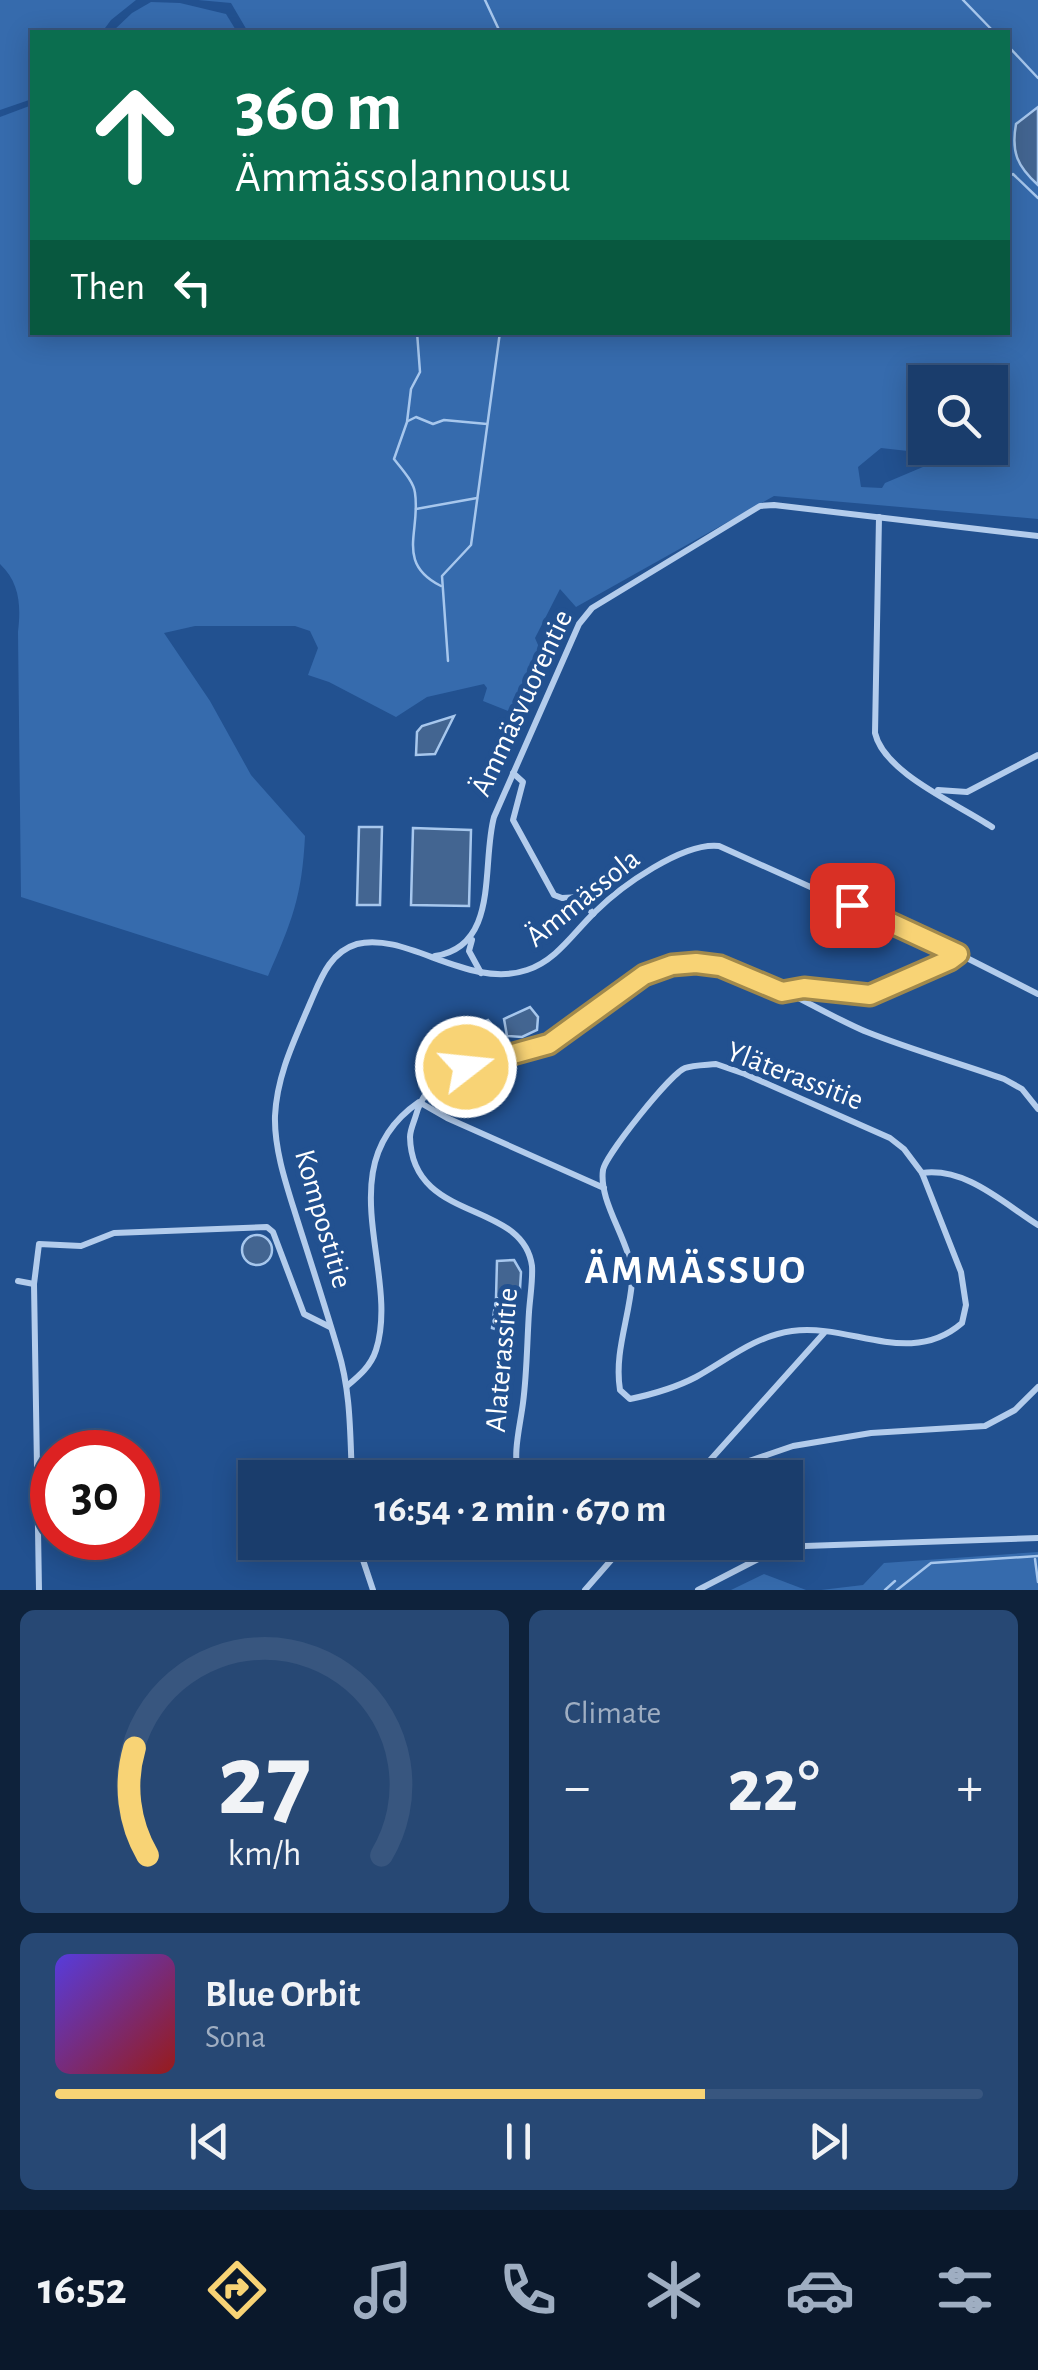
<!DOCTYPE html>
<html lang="en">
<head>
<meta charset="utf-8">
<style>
	:root { --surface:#1a3d6c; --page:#274874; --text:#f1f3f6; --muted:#9faec2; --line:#38567f; --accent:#f8d375 }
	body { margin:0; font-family:"Alegreya Sans",sans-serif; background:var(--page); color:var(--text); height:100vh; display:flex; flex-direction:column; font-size:38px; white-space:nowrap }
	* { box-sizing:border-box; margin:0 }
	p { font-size:32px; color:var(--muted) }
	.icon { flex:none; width:55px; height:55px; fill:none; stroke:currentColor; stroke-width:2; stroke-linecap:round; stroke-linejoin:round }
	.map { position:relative; height:1590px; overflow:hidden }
	.side { display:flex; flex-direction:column; gap:20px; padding:20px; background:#0e223b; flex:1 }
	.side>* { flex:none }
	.guide { position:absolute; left:30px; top:30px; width:980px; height:305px; border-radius:0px; box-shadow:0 5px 25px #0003,0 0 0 2px var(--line); background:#0b6e4f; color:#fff; overflow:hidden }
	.buttons { position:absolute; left:908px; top:365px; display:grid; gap:20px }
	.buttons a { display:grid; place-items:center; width:100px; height:100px; border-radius:0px; background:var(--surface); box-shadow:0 5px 25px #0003,0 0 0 2px var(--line); font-size:50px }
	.speed { position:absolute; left:30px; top:1430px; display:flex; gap:20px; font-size:50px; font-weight:700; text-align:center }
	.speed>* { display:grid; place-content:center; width:130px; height:130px; border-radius:50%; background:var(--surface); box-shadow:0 5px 25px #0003,0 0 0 2px var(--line); line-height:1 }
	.speed .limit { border:15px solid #d22; background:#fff; color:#111 }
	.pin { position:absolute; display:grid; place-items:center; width:85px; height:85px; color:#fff; margin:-42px; border-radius:20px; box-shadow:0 5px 15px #0006 }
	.me { position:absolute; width:110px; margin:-55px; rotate:74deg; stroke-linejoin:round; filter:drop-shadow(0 0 8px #0008) }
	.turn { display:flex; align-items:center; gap:35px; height:210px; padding:0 40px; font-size:45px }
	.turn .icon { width:130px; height:130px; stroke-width:2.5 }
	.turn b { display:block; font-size:70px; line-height:85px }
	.then { display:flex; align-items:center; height:95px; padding:0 40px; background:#0003; gap:20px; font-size:38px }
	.big { font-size:75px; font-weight:700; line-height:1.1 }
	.side .widget { flex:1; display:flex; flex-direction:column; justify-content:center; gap:15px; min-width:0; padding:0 35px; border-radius:15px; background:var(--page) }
	.side .dial { align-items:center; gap:0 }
	.dial svg { height:260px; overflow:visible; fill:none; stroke:var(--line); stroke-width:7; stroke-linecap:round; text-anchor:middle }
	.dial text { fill:var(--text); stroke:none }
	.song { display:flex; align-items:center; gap:30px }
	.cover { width:120px; height:120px; border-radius:15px; background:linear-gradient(135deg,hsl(250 70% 55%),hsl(0 70% 35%)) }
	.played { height:10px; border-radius:5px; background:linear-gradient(90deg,var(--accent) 70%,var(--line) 70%) }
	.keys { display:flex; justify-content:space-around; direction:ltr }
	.heat { display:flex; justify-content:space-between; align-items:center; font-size:55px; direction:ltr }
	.side .tiles { flex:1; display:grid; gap:20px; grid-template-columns:1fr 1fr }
	.widget:last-child { grid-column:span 2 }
	.trip { position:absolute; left:238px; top:1460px; width:565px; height:100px; border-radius:0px; background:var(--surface); box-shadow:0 5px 25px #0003,0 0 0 2px var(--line); font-weight:700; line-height:100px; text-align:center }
	.tab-bar { display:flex; height:160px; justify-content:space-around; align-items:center; background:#0a182b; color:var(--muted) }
	.tab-bar .icon { width:70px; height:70px }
	.tab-bar .selected { color:var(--accent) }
	.tab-bar b { font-size:45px; color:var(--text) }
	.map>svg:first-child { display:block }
	.green { fill:#366bad; fill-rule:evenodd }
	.water { fill:#436591; stroke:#a7c7ed; stroke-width:2.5 }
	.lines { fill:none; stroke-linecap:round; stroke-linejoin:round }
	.stream { stroke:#a7c7ed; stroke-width:2.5 }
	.minor { stroke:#b3ccec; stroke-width:6 }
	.route-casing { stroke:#a1894c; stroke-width:25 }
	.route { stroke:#f8d375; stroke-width:18 }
	.labels { text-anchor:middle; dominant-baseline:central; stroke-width:10; stroke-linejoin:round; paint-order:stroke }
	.street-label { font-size:30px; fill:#fff; stroke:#225190 }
	.district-label { font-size:40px; font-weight:bold; letter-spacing:2.5px; fill:#fff; stroke:#225190 }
</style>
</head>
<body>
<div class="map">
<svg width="1038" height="1590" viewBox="0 0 1038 1590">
	<rect width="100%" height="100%" fill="#225190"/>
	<g class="green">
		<polygon points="0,0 136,0 111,20 102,32 32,32 32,99 0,110"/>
		<path d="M 198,0 L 1038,0 L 1038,107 L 1016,124 L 1028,175 L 1038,185 L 1038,519 L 774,496 L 576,607 L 560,589 L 535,638 L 548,668 L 526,718 L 483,701 L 487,688 L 484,684 L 427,697 L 396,717 L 329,682 L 308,675 L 318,648 L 310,631 L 295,626 L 195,626 L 164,633 L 210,701 L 251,775 L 305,836 C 302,897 292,921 268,976 L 21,897 L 18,632 C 21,606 20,583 0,564 L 0,117 L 32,105 L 32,332 L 1008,332 L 1008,32 L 248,32 L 231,3 ZM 925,382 L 990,382 L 990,448 L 925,448 ZM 881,448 L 908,451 L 914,461 L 937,461 L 885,483 L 882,488 L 861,487 L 858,467 Z"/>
		<polygon points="151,2 180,3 226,14 237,32 112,32 132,13"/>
		<polygon points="1038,1552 1038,1590 821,1590 863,1585 884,1563"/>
		<polygon points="764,1574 806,1590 731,1590"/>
	</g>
	<g class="water">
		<path d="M 1038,107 L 1038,185 C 1017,166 1011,152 1016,124 Z"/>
		<polygon points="454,716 435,754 416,755 417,732 422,726"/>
		<polygon points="359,827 382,827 380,905 357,905"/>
		<polygon points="413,828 471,830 469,906 411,905"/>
		<polygon points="530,1007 538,1017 537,1030 522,1037 507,1036 504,1019"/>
		<polygon points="488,1020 497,1030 496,1043 480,1050 465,1049 463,1032"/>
		<circle cx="257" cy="1250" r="15"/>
		<polygon points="514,1260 521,1272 520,1289 509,1299 496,1298 497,1261"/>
		<polygon points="495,1303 510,1304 517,1311 515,1327 505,1332 492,1328"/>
	</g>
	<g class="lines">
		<g class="stream">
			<polyline points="485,0 500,32"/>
			<polyline points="963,0 994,32"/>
			<polyline points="1008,46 1038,78"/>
			<polyline points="1008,177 1013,174 1038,198"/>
			<path d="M 417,332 L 420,372 L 411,389 L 407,422 L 394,459 C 401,468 414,482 415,493 C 421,531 395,563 441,586"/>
			<polyline points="408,421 416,417 433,424 444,420 487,424"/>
			<polyline points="416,509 477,498"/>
			<polyline points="448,661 442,576 471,545 500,332"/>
			<polyline points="1035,1559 1038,1582"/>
			<polyline points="885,1590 895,1581"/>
			<polyline points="897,1590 931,1563 1038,1556"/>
		</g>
		<g class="minor">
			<path d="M 879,517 L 875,733 C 884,773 958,804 992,827"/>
			<polyline points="513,773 523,782 513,820 554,895 562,898 580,897 593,914"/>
			<polyline points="938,790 967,792 1038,755"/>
			<polyline points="472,940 469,951 481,973"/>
			<path d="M 435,956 C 500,946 481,865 494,817 L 579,624 L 592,608 L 760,506 L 774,505 L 1038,536"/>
			<polyline points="785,991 804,988 870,995 951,961 958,953"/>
			<path d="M 716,1064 L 745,1074 L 890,1138 L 904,1149 L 922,1173 L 961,1272 L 966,1305 L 962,1323 C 910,1368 851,1323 792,1331 C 755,1336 727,1360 696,1377 C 675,1388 654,1394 630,1399 L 620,1390 C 614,1353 629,1319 632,1282 C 635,1246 598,1205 603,1170 C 605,1156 670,1074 685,1068 C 693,1065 706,1065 716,1064 Z"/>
			<path d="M 922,1173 C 966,1167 1003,1203 1038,1225"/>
			<polyline points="18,1281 34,1284"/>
			<path d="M 347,1386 C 359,1376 371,1366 376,1350 C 401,1272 326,1166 419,1102 L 447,1118 L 604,1188"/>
			<polyline points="695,1477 824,1333"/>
			<path d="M 352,1478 C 350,1434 351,1392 338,1350 C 325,1306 311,1263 297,1219 C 287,1187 274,1150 275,1116 C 277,1074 295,1039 311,1001 C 321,978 330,952 357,944 C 406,931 469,990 527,970 C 557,960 573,933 595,912 C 621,886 683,842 719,846 L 951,950 L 1038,994"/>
			<path d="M 519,1478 C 512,1454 520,1427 523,1403 C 527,1373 527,1342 529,1312 C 530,1297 533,1280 532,1266 C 523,1199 412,1224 410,1137 C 410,1130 414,1122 416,1115 C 429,1066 486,1062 527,1051 C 582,1036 615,981 669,966 C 731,949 812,1010 867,1032 C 912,1050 959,1063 1004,1079 L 1022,1089 L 1038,1109"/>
			<polyline points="699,1478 793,1446 871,1433 985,1426 1015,1410 1038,1387"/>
			<polyline points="357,1542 373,1590"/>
			<polyline points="39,1590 34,1284 39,1244 81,1246 114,1233 267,1227 273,1232 304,1314 330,1327"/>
			<polyline points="585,1590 627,1542"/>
			<polyline points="698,1590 762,1557 805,1546 1038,1538"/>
		</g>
	</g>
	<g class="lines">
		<g class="route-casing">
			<polyline id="route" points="466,1067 549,1044 644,975 672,965 696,963 720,966 782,992 804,988 870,995 950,960 958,954 852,905"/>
		</g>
		<use href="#route" class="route"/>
	</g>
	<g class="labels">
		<g class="street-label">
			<text transform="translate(522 703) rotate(-65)">Ämmäsvuorentie</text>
			<text transform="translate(583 898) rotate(-39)">Ämmässola</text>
			<text transform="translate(795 1076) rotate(21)">Yläterassitie</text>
			<text transform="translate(323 1219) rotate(74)">Kompostitie</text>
			<text transform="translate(502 1360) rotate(-85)">Alaterassitie</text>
		</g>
		<g class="district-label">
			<text x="696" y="1271">ÄMMÄSSUO</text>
		</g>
	</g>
</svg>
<div class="buttons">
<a><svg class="icon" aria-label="search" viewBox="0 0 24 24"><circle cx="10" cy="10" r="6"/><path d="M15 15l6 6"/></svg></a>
</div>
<div class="speed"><div class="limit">30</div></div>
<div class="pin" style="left:852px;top:905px;background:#d93025"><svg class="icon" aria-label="arrive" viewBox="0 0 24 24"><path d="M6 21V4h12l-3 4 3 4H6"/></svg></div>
<svg class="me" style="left:466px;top:1067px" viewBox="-20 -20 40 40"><circle r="17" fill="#f8d375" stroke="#fff" stroke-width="3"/><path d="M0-11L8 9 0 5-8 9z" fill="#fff"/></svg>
<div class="trip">16:54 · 2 min · 670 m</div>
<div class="guide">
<div class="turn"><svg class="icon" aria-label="ahead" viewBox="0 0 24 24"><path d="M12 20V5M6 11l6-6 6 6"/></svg><div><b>360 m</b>Ämmässolannousu</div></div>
<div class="then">Then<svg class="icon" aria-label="left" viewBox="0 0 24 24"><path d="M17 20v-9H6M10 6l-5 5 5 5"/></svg></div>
</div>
</div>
<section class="side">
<div class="tiles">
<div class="widget dial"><svg viewBox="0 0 100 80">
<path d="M14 69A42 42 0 1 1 86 69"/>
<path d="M14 69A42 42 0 0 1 10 36" stroke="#f8d375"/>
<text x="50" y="56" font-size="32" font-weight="700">27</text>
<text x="50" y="72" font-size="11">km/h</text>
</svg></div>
<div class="widget"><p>Climate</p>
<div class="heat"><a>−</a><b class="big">22°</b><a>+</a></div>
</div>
<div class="widget">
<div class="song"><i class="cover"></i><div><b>Blue Orbit</b><p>Sona</p></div></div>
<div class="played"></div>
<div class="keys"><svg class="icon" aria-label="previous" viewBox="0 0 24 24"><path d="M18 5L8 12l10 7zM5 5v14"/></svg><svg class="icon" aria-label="pause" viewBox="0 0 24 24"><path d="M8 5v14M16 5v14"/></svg><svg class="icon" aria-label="next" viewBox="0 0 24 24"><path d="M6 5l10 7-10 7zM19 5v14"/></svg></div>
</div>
</div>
</section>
<nav class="tab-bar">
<b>16:52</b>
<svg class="icon selected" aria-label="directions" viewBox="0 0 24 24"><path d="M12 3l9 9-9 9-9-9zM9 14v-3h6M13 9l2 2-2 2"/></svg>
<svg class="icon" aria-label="music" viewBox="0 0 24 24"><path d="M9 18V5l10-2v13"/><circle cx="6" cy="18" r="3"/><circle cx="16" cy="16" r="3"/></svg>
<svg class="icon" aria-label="phone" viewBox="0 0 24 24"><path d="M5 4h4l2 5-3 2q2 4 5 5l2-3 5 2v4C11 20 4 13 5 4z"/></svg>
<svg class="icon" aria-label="climate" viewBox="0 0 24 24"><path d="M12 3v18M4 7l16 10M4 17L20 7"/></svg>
<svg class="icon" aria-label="car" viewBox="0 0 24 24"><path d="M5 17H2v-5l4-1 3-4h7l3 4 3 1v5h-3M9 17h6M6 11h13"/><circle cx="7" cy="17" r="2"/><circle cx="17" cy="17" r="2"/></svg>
<svg class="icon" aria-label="filters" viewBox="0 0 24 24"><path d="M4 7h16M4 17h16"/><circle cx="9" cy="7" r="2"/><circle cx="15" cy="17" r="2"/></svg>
</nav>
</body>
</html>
